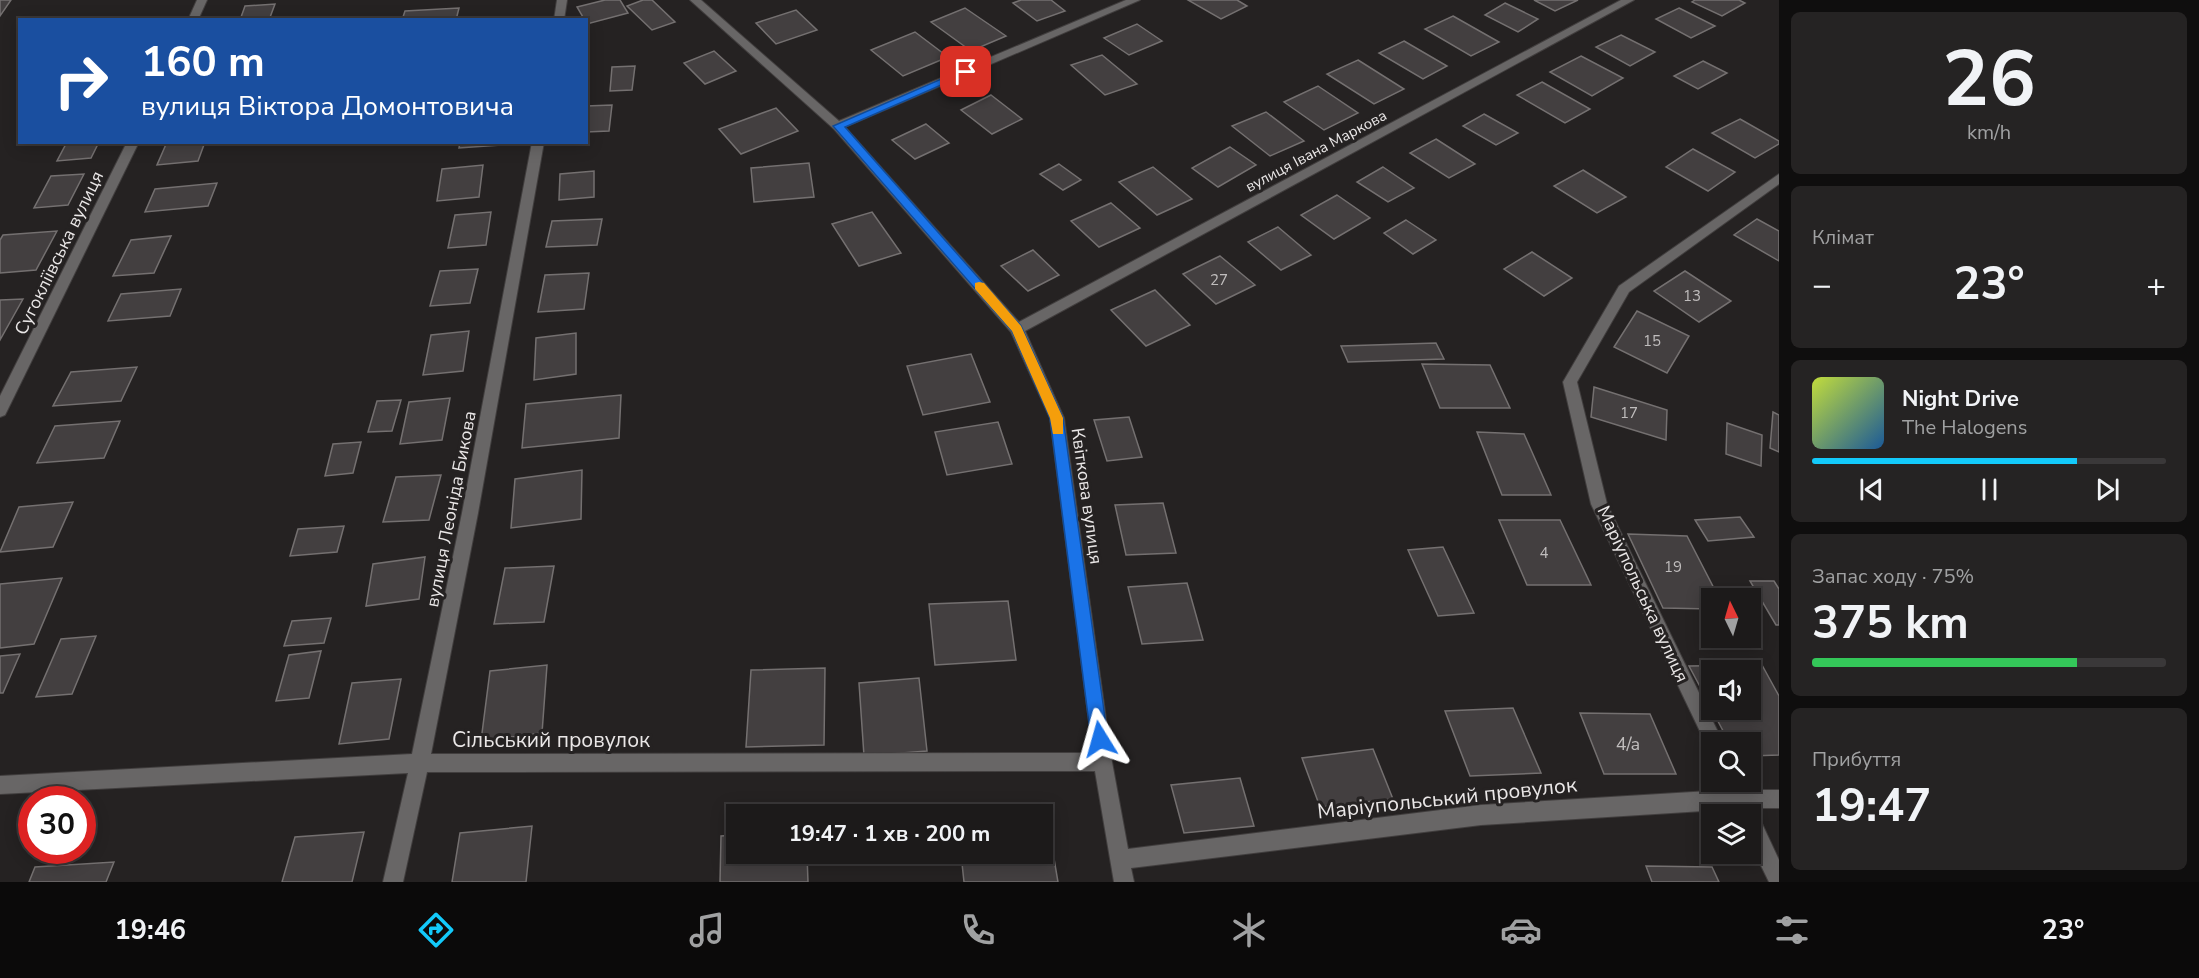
<!DOCTYPE html>
<html lang="uk">
<head>
<meta charset="utf-8">
<style>
	:root { --surface:#1c1a1a; --page:#252323; --text:#f1f3f6; --muted:#a0a1a2; --line:#3a3839; --accent:#13cafb }
	body { margin:0; font-family:"Nunito Sans",sans-serif; background:var(--page); color:var(--text); height:100vh; display:flex; flex-direction:column; font-size:22px; white-space:nowrap }
	* { box-sizing:border-box; margin:0 }
	p { font-size:20px; color:var(--muted) }
	.icon { flex:none; width:33px; height:33px; fill:none; stroke:currentColor; stroke-width:2; stroke-linecap:round; stroke-linejoin:round }
	.map { position:relative; flex:1; overflow:hidden }
	.drawer { display:flex; flex-direction:column; gap:12px; padding:12px; background:#0f0e0e; width:420px }
	.drawer>* { flex:none }
	.banner { position:absolute; left:18px; top:18px; width:570px; height:126px; border-radius:0px; box-shadow:0 3px 15px #0003,0 0 0 2px var(--line); background:#1a4fa0; color:#fff; overflow:hidden }
	.needle { width:39px; rotate:355deg }
	.buttons { position:absolute; left:1701px; top:588px; display:grid; gap:12px }
	.buttons a { display:grid; place-items:center; width:60px; height:60px; border-radius:0px; background:var(--surface); box-shadow:0 3px 15px #0003,0 0 0 2px var(--line); font-size:30px }
	.speed { position:absolute; left:18px; top:786px; display:flex; gap:12px; font-size:30px; font-weight:700; text-align:center }
	.speed>* { display:grid; place-content:center; width:78px; height:78px; border-radius:50%; background:var(--surface); box-shadow:0 3px 15px #0003,0 0 0 2px var(--line); line-height:1 }
	.speed .limit { border:9px solid #d22; background:#fff; color:#111 }
	.pin { position:absolute; display:grid; place-items:center; width:51px; height:51px; color:#fff; margin:-26px; border-radius:12px; box-shadow:0 3px 9px #0006 }
	.me { position:absolute; width:66px; margin:-33px; rotate:352deg; stroke-linejoin:round; filter:drop-shadow(0 0 4px #0008) }
	.turn { display:flex; align-items:center; gap:21px; height:126px; padding:0 24px; font-size:27px }
	.turn .icon { width:78px; height:78px; stroke-width:2.5 }
	.turn b { display:block; font-size:42px; line-height:51px }
	.big { font-size:45px; font-weight:700; line-height:1.1 }
	.drawer .card { flex:1; display:flex; flex-direction:column; justify-content:center; gap:9px; min-width:0; padding:0 21px; border-radius:9px; background:var(--page) }
	.drawer .dial { align-items:center; gap:0 }
	.dial b { font-size:78px; line-height:1 }
	.song { display:flex; align-items:center; gap:18px }
	.cover { width:72px; height:72px; border-radius:9px; background:linear-gradient(135deg,hsl(70 70% 55%),hsl(210 70% 35%)) }
	.played { height:6px; border-radius:3px; background:linear-gradient(90deg,var(--accent) 75%,var(--line) 75%) }
	.keys { display:flex; justify-content:space-around; direction:ltr }
	.heat { display:flex; justify-content:space-between; align-items:center; font-size:33px; direction:ltr }
	.charge { height:9px; border-radius:4px; background:linear-gradient(90deg,#34c759 75%,var(--line) 0) }
	.trip { position:absolute; left:726px; top:804px; width:327px; height:60px; border-radius:0px; background:var(--surface); box-shadow:0 3px 15px #0003,0 0 0 2px var(--line); font-weight:700; line-height:60px; text-align:center }
	.tab-bar { display:flex; height:96px; justify-content:space-around; align-items:center; background:#0b0a0a; color:var(--muted) }
	.tab-bar .icon { width:42px; height:42px }
	.tab-bar .selected { color:var(--accent) }
	.tab-bar b { font-size:27px; color:var(--text) }
	main { display:flex; flex:1; min-height:0 }
	.map>svg:first-child { display:block }
	.building { fill:#433f40; stroke:#747070; stroke-width:1.5 }
	.lines { fill:none; stroke-linecap:round; stroke-linejoin:round }
	.minor-casing { stroke:#413e3e; stroke-width:2 }
	.minor { fill:#686666; fill-rule:evenodd }
	.route { fill:#1a73e8; stroke:#114b97; stroke-width:1.5 }
	.slow { fill:#f59e0b }
	.labels { text-anchor:middle; dominant-baseline:central; stroke-width:6; stroke-linejoin:round; paint-order:stroke }
	.far-street-label { font-size:15px; fill:#eae7e7; stroke:#252222 }
	.number-label { font-size:15px; fill:#c0bdbd }
	.street-label { font-size:18px; fill:#eae7e7; stroke:#252222 }
	.near-number-label { font-size:18px; fill:#c0bdbd }
	.near-street-label { font-size:21px; fill:#eae7e7; stroke:#252222 }
</style>
</head>
<body>
<main>
<div class="map">
<svg width="1779" height="882" viewBox="0 0 1779 882">
	<rect width="100%" height="100%" fill="#252222"/>
	<g class="building">
		<polygon points="0,0 11,0 0,16"/>
		<polygon points="605,0 620,0 628,13 587,24 577,7"/>
		<polygon points="643,0 652,0 675,22 652,30 627,6"/>
		<polygon points="1021,0 1051,0 1065,11 1037,21 1013,3"/>
		<polygon points="1188,0 1237,0 1247,6 1221,19"/>
		<polygon points="1534,0 1578,0 1555,11"/>
		<polygon points="1695,0 1739,0 1745,3 1722,16 1692,2"/>
		<polygon points="1505,3 1538,19 1518,32 1485,15"/>
		<polygon points="275,4 269,20 240,20 245,6"/>
		<polygon points="459,8 456,20 402,20 405,11"/>
		<polygon points="965,8 1006,36 971,51 931,22"/>
		<polygon points="1679,8 1715,26 1691,38 1656,19"/>
		<polygon points="796,10 817,30 776,44 756,23"/>
		<polygon points="1453,16 1499,42 1471,56 1425,29"/>
		<polygon points="1137,24 1162,41 1129,55 1104,38"/>
		<polygon points="915,32 948,57 903,76 871,50"/>
		<polygon points="1621,35 1655,52 1630,66 1596,47"/>
		<polygon points="1404,41 1447,66 1423,79 1379,53"/>
		<polygon points="714,51 736,71 705,84 684,63"/>
		<polygon points="1102,55 1137,84 1105,95 1071,65"/>
		<polygon points="1581,56 1623,78 1592,96 1550,72"/>
		<polygon points="1358,60 1404,89 1374,104 1327,74"/>
		<polygon points="1703,61 1727,73 1698,89 1674,76"/>
		<polygon points="635,66 632,90 610,91 612,67"/>
		<polygon points="1542,82 1590,109 1565,123 1517,95"/>
		<polygon points="1318,86 1358,113 1324,130 1284,102"/>
		<polygon points="991,95 1022,119 992,134 961,110"/>
		<polygon points="612,105 609,131 586,132 586,106"/>
		<polygon points="776,108 798,131 741,154 719,129"/>
		<polygon points="1266,112 1304,141 1270,156 1232,126"/>
		<polygon points="1484,114 1518,133 1496,145 1463,126"/>
		<polygon points="1740,119 1779,141 1779,144 1755,158 1712,133"/>
		<polygon points="926,124 949,143 915,159 892,140"/>
		<polygon points="1436,139 1475,164 1449,178 1410,153"/>
		<polygon points="67,142 99,142 91,158 57,161"/>
		<polygon points="167,142 205,142 198,161 157,165"/>
		<polygon points="460,142 502,142 501,145 459,148"/>
		<polygon points="1230,147 1256,165 1218,187 1192,168"/>
		<polygon points="1693,149 1735,172 1708,191 1666,167"/>
		<polygon points="809,163 814,197 754,202 751,168"/>
		<polygon points="1059,164 1081,180 1063,190 1040,174"/>
		<polygon points="483,165 479,197 437,201 442,169"/>
		<polygon points="1153,167 1192,199 1157,215 1119,182"/>
		<polygon points="1383,167 1414,188 1388,202 1357,182"/>
		<polygon points="1583,170 1626,197 1597,213 1554,186"/>
		<polygon points="594,171 594,197 559,200 560,174"/>
		<polygon points="84,174 68,205 34,208 51,176"/>
		<polygon points="217,183 208,206 145,212 155,189"/>
		<polygon points="1337,195 1370,218 1334,239 1301,215"/>
		<polygon points="1111,203 1140,228 1099,247 1071,221"/>
		<polygon points="491,212 486,245 448,248 455,215"/>
		<polygon points="872,212 901,253 859,266 832,224"/>
		<polygon points="602,219 597,245 546,247 552,221"/>
		<polygon points="1757,219 1779,231 1779,261 1734,235"/>
		<polygon points="1406,220 1436,240 1413,254 1384,233"/>
		<polygon points="1278,227 1311,255 1281,270 1248,242"/>
		<polygon points="57,231 36,270 0,273 0,240 3,235"/>
		<polygon points="171,236 154,273 113,276 131,240"/>
		<polygon points="1033,250 1059,275 1028,291 1001,266"/>
		<polygon points="1532,252 1572,278 1544,296 1504,269"/>
		<polygon points="1220,256 1255,285 1216,304 1183,274"/>
		<polygon points="478,269 470,303 430,306 440,271"/>
		<polygon points="1685,271 1731,301 1699,322 1654,291"/>
		<polygon points="589,273 584,309 538,312 545,275"/>
		<polygon points="181,289 170,316 108,321 121,294"/>
		<polygon points="1155,290 1190,325 1146,346 1111,310"/>
		<polygon points="23,299 0,340 0,300"/>
		<polygon points="1637,311 1689,336 1667,373 1614,347"/>
		<polygon points="469,331 463,371 423,375 431,335"/>
		<polygon points="576,333 576,374 534,380 536,338"/>
		<polygon points="1436,343 1444,359 1348,362 1341,346"/>
		<polygon points="971,354 990,402 923,415 907,366"/>
		<polygon points="1422,364 1490,365 1510,408 1440,408"/>
		<polygon points="137,367 121,401 53,406 71,372"/>
		<polygon points="1594,387 1667,410 1666,440 1591,417"/>
		<polygon points="621,395 619,438 522,448 526,404"/>
		<polygon points="450,398 442,440 400,444 409,402"/>
		<polygon points="401,400 392,431 368,432 377,401"/>
		<polygon points="1773,412 1779,415 1779,452 1770,448"/>
		<polygon points="1129,417 1142,457 1107,461 1094,420"/>
		<polygon points="120,421 104,458 37,463 55,426"/>
		<polygon points="998,422 1012,464 947,475 935,432"/>
		<polygon points="1727,423 1762,435 1761,466 1726,454"/>
		<polygon points="1477,432 1524,434 1551,495 1502,495"/>
		<polygon points="361,442 353,473 325,476 333,444"/>
		<polygon points="582,470 581,519 511,528 515,479"/>
		<polygon points="441,475 429,520 383,522 396,477"/>
		<polygon points="73,502 53,547 0,552 19,507"/>
		<polygon points="1163,503 1176,553 1126,555 1115,505"/>
		<polygon points="1740,517 1754,537 1708,541 1695,520"/>
		<polygon points="1499,520 1560,520 1591,585 1527,585"/>
		<polygon points="344,526 337,552 290,556 298,529"/>
		<polygon points="1628,534 1687,536 1719,598 1712,598 1712,609 1663,608"/>
		<polygon points="1443,547 1474,613 1438,616 1408,550"/>
		<polygon points="425,557 419,599 366,606 373,564"/>
		<polygon points="554,566 544,622 494,624 505,568"/>
		<polygon points="62,578 34,644 0,648 0,584"/>
		<polygon points="1750,581 1774,581 1779,589 1779,625 1776,625"/>
		<polygon points="1187,583 1203,640 1142,644 1128,587"/>
		<polygon points="1008,601 1016,660 935,665 929,604"/>
		<polygon points="331,618 324,643 284,646 292,621"/>
		<polygon points="96,636 72,694 36,697 61,639"/>
		<polygon points="321,651 309,698 276,701 289,655"/>
		<polygon points="20,654 3,693 0,693 0,656"/>
		<polygon points="547,665 542,733 481,741 490,671"/>
		<polygon points="1762,665 1779,696 1779,755 1750,756 1750,742 1729,742 1712,710 1750,710 1750,670 1712,670 1712,709 1689,666"/>
		<polygon points="825,668 824,745 746,747 751,670"/>
		<polygon points="919,678 927,751 864,756 859,683"/>
		<polygon points="401,679 389,739 339,744 352,683"/>
		<polygon points="1513,708 1541,773 1470,776 1445,711"/>
		<polygon points="1580,713 1650,714 1676,774 1604,774"/>
		<polygon points="1373,749 1393,799 1320,807 1302,758"/>
		<polygon points="1240,778 1254,826 1184,833 1171,785"/>
		<polygon points="1045,806 1058,882 964,882 961,854 1042,854 1042,814 956,813"/>
		<polygon points="532,826 526,882 452,882 460,833"/>
		<polygon points="364,832 352,882 282,882 295,837"/>
		<polygon points="736,835 736,854 807,854 808,882 720,882 721,836"/>
		<polygon points="114,862 106,882 29,882 35,867"/>
		<polygon points="1646,866 1712,867 1719,882 1652,882"/>
	</g>
	<g class="lines">
		<g class="minor-casing">
			<g id="minor">
				<polygon points="197,0 207,0 198,20 188,20"/>
				<polygon points="557,0 567,0 564,20 554,20"/>
				<polygon points="690,0 701,0 839,121 1126,0 1140,0 845,127 1019,322 1621,0 1634,0 1025,331 1064,418 1112,762 1128,849 1481,805 1726,790 1723,782 1742,782 1746,790 1779,790 1779,808 1752,808 1751,811 1757,813 1779,860 1779,882 1769,882 1750,843 1750,814 1742,814 1735,809 1481,825 1131,868 1134,882 1114,882 1095,771 427,772 403,882 383,882 408,773 0,794 0,776 412,754 462,513 532,142 544,142 478,513 431,754 1093,753 1050,418 1011,332 834,129"/>
				<polygon points="127,142 139,142 7,411 5,415 0,417 0,396"/>
				<polygon points="1779,174 1779,184 1629,292 1577,382 1607,504 1720,736 1723,742 1712,742 1712,750 1708,748 1591,504 1563,382 1619,286"/>
			</g>
		</g>
		<use href="#minor" class="minor"/>
	</g>
	<polygon class="route" points="962,70 971,72 845,127 1021,326 1063,418 1108,739 1105,745 1100,747 1094,745 1091,739 1050,418 1012,331 833,126"/>
	<polygon class="slow" points="979,282 984,283 1021,326 1063,418 1063,434 1053,434 1050,418 1012,331 975,289 975,283"/>
	<g class="labels">
		<g class="far-street-label">
			<text transform="translate(1316 151) rotate(-28)">вулиця Івана Маркова</text>
		</g>
		<g class="number-label">
			<text x="1219" y="280">27</text>
			<text x="1692" y="296">13</text>
			<text x="1652" y="341">15</text>
			<text x="1629" y="413">17</text>
			<text x="1544" y="553">4</text>
			<text x="1673" y="567">19</text>
		</g>
		<g class="street-label">
			<text transform="translate(59 253) rotate(-64)">Сугокліївська вулиця</text>
			<text transform="translate(1087 496) rotate(82)">Квіткова вулиця</text>
			<text transform="translate(451 509) rotate(-79)">вулиця Леоніда Бикова</text>
			<text transform="translate(1643 594) rotate(65)">Маріупольська вулиця</text>
		</g>
		<g class="near-number-label">
			<text x="1628" y="744">4/а</text>
		</g>
		<g class="near-street-label">
			<text x="551" y="740">Сільський провулок</text>
			<text transform="translate(1447 798) rotate(-6)">Маріупольський провулок</text>
		</g>
	</g>
</svg>
<div class="buttons">
<a><svg class="needle" viewBox="-14 -14 28 28"><path d="M0-13l5 13h-10z" fill="#e53935"/><path d="M0 13l5-13h-10z" fill="#a0a1a2"/></svg></a>
<a><svg class="icon" aria-label="sound" viewBox="0 0 24 24"><path d="M4 9h4l5-4v14l-5-4H4zM17 9q2 3 0 6"/></svg></a>
<a><svg class="icon" aria-label="search" viewBox="0 0 24 24"><circle cx="10" cy="10" r="6"/><path d="M15 15l6 6"/></svg></a>
<a><svg class="icon" aria-label="layers" viewBox="0 0 24 24"><path d="M12 4l9 5-9 5-9-5zM3 14l9 5 9-5"/></svg></a>
</div>
<div class="speed"><div class="limit">30</div></div>
<div class="pin" style="left:966px;top:72px;background:#d93025"><svg class="icon" aria-label="arrive" viewBox="0 0 24 24"><path d="M6 21V4h12l-3 4 3 4H6"/></svg></div>
<svg class="me" style="left:1100px;top:739px" viewBox="-20 -20 40 40"><path d="M0-17L14 15 0 8-14 15z" fill="#1a73e8" stroke="#fff" stroke-width="4"/></svg>
<div class="trip">19:47 · 1 хв · 200 m</div>
<div class="banner">
<div class="turn"><svg class="icon" aria-label="right" viewBox="0 0 24 24"><path d="M7 20v-9h11M14 6l5 5-5 5"/></svg><div><b>160 m</b>вулиця Віктора Домонтовича</div></div>
</div>
</div>
<section class="drawer">
<div class="card dial"><b>26</b><p>km/h</p></div>
<div class="card"><p>Клімат</p>
<div class="heat"><a>−</a><b class="big">23°</b><a>+</a></div>
</div>
<div class="card">
<div class="song"><i class="cover"></i><div><b>Night Drive</b><p>The Halogens</p></div></div>
<div class="played"></div>
<div class="keys"><svg class="icon" aria-label="previous" viewBox="0 0 24 24"><path d="M18 5L8 12l10 7zM5 5v14"/></svg><svg class="icon" aria-label="pause" viewBox="0 0 24 24"><path d="M8 5v14M16 5v14"/></svg><svg class="icon" aria-label="next" viewBox="0 0 24 24"><path d="M6 5l10 7-10 7zM19 5v14"/></svg></div>
</div>
<div class="card"><p>Запас ходу · 75%</p><b class="big">375 km</b><div class="charge"></div></div>
<div class="card"><p>Прибуття</p><b class="big">19:47</b></div>
</section>
</main>
<nav class="tab-bar">
<b>19:46</b>
<svg class="icon selected" aria-label="directions" viewBox="0 0 24 24"><path d="M12 3l9 9-9 9-9-9zM9 14v-3h6M13 9l2 2-2 2"/></svg>
<svg class="icon" aria-label="music" viewBox="0 0 24 24"><path d="M9 18V5l10-2v13"/><circle cx="6" cy="18" r="3"/><circle cx="16" cy="16" r="3"/></svg>
<svg class="icon" aria-label="phone" viewBox="0 0 24 24"><path d="M5 4h4l2 5-3 2q2 4 5 5l2-3 5 2v4C11 20 4 13 5 4z"/></svg>
<svg class="icon" aria-label="climate" viewBox="0 0 24 24"><path d="M12 3v18M4 7l16 10M4 17L20 7"/></svg>
<svg class="icon" aria-label="car" viewBox="0 0 24 24"><path d="M5 17H2v-5l4-1 3-4h7l3 4 3 1v5h-3M9 17h6M6 11h13"/><circle cx="7" cy="17" r="2"/><circle cx="17" cy="17" r="2"/></svg>
<svg class="icon" aria-label="filters" viewBox="0 0 24 24"><path d="M4 7h16M4 17h16"/><circle cx="9" cy="7" r="2"/><circle cx="15" cy="17" r="2"/></svg>
<b>23°</b>
</nav>
</body>
</html>
